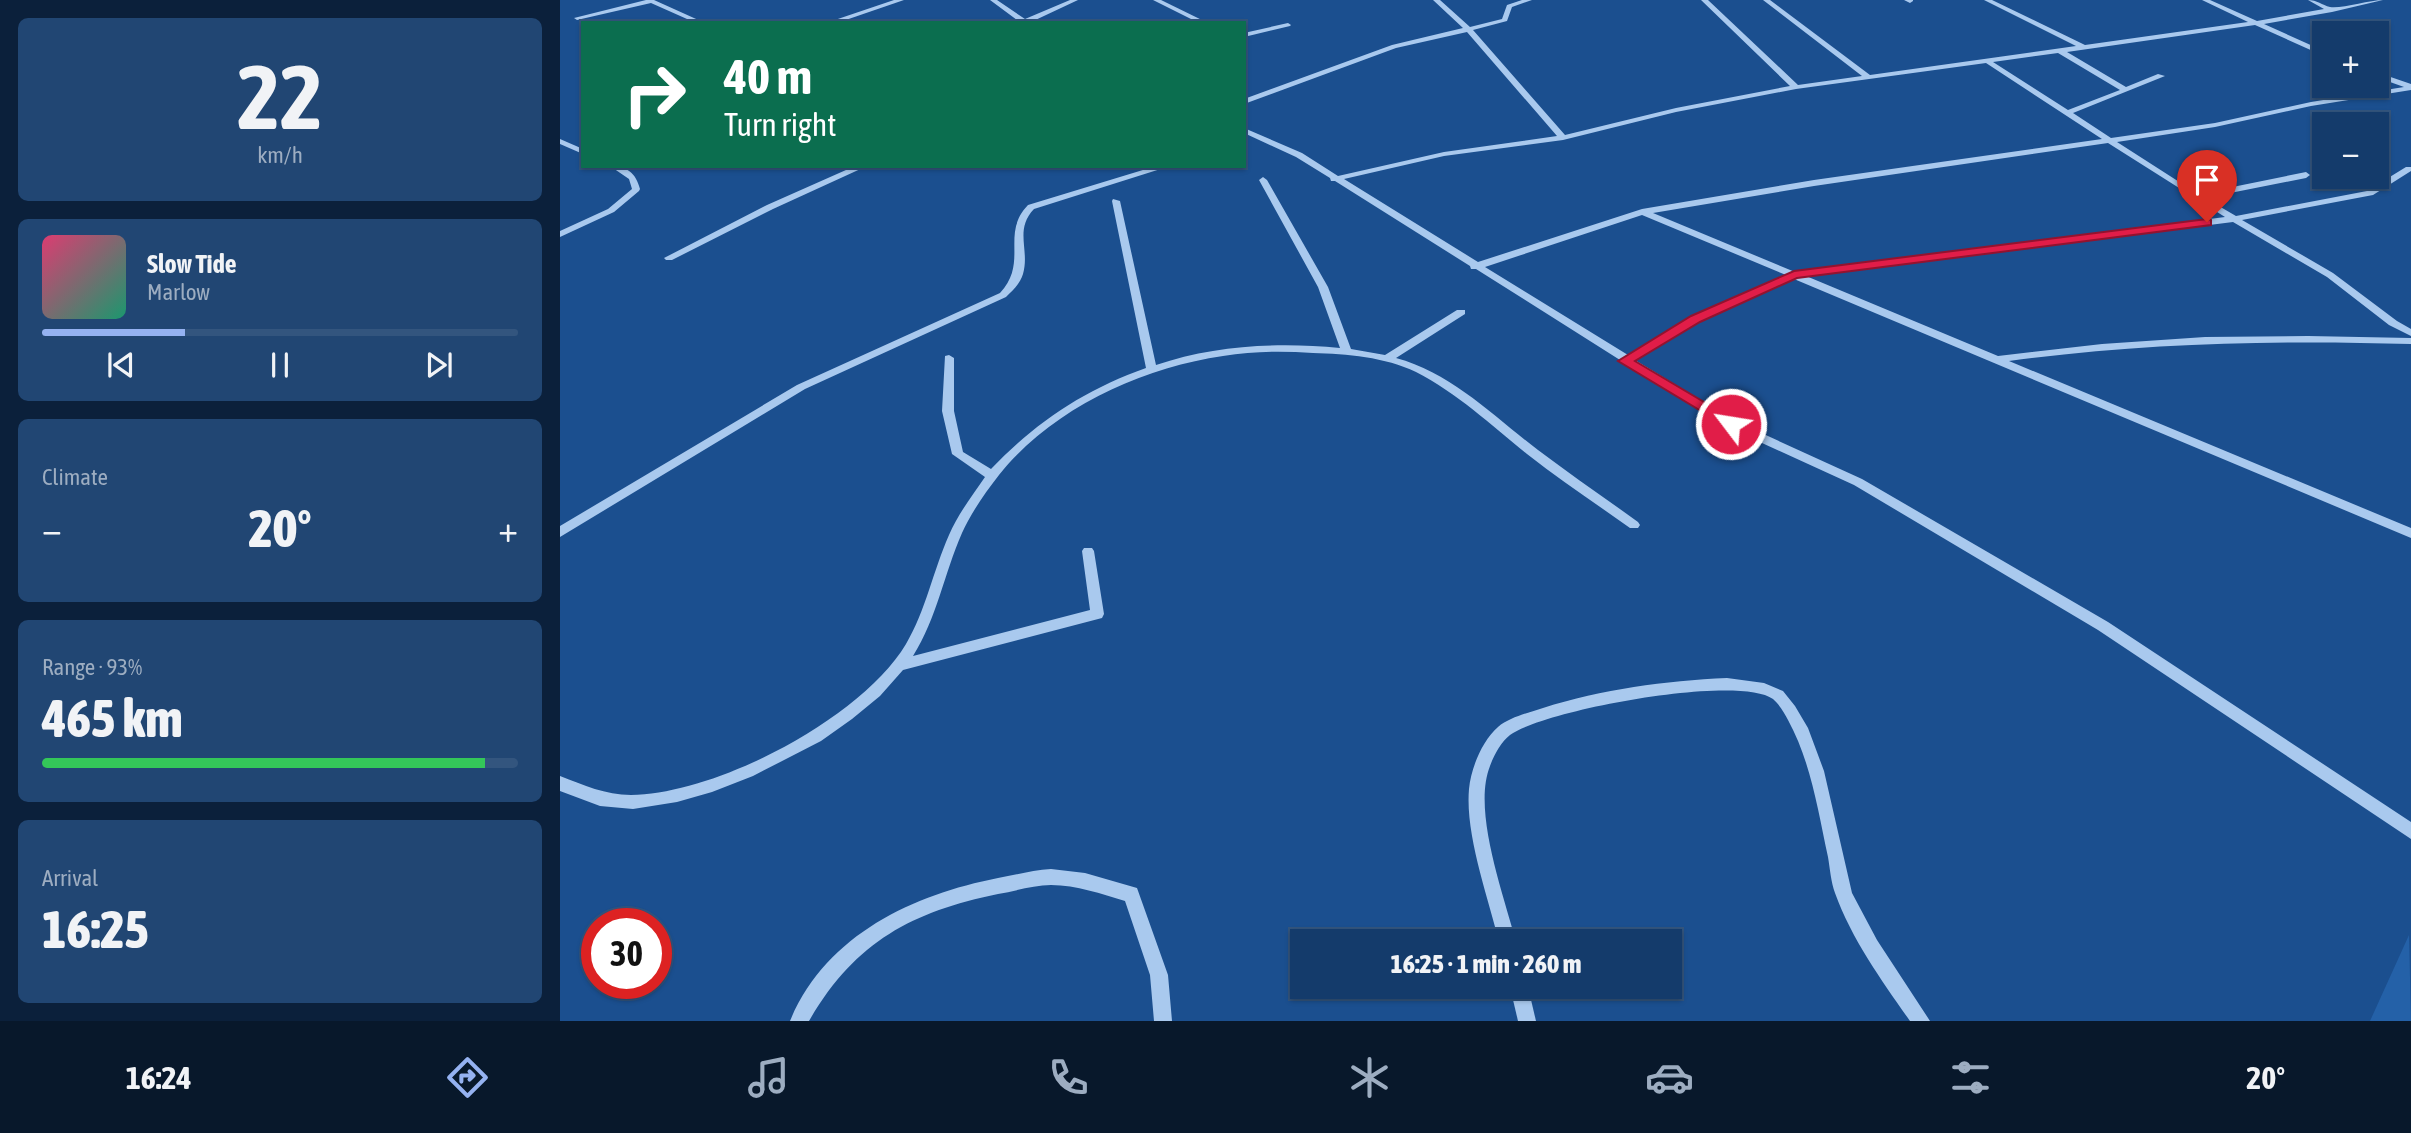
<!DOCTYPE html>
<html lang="en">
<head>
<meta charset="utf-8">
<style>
	:root { --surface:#143b6b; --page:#214673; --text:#f1f3f6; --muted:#9dadc1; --line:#33557e; --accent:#95b2f1 }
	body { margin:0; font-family:"Asap Condensed",sans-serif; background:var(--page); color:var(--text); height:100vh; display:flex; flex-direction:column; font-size:26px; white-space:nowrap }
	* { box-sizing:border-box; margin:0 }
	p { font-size:23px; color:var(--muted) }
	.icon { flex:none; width:38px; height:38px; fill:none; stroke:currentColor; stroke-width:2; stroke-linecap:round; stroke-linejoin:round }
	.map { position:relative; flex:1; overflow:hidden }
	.drawer { display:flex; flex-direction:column; gap:18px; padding:18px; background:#0b203b; width:560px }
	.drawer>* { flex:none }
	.banner { position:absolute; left:21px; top:21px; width:665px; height:147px; border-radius:0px; box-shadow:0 2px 5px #0004,0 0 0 2px var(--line); background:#0b6e4f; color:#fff; overflow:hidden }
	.fabs { position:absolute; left:1752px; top:21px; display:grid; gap:14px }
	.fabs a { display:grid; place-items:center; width:77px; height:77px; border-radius:0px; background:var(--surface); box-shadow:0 2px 5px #0004,0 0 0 2px var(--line); font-size:35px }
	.speed { position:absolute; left:21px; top:908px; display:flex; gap:14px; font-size:35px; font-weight:700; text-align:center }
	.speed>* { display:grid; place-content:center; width:91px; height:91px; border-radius:50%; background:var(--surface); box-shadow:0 2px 5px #0004,0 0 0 2px var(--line); line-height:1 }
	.speed .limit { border:10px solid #d22; background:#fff; color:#111 }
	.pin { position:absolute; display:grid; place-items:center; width:60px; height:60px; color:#fff; margin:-72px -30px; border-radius:50% 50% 50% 0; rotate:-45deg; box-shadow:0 0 7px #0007 }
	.pin .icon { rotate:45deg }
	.me { position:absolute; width:77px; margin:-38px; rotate:301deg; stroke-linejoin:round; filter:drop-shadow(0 0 5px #0008) }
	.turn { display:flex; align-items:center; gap:24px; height:147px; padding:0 28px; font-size:32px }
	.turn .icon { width:91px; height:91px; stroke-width:2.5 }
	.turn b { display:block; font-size:49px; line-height:60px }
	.big { font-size:52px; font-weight:800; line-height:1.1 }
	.drawer .card { flex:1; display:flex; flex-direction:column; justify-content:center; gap:10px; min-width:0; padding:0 24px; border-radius:10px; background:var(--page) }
	.drawer .dial { align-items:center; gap:0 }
	.dial b { font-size:91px; line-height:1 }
	.song { display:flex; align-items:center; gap:21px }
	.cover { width:84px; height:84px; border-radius:10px; background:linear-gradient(135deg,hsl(340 70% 55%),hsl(160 70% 35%)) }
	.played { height:7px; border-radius:4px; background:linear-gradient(90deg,var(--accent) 30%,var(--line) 30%) }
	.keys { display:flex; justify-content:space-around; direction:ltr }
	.heat { display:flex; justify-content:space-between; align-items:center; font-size:38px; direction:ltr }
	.charge { height:10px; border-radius:5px; background:linear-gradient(90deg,#34c759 93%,var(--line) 0) }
	.trip { position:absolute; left:730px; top:929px; width:392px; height:70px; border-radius:0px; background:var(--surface); box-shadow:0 2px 5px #0004,0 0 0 2px var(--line); font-weight:800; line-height:70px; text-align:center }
	.menu { display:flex; height:112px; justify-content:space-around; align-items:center; background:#08182b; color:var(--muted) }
	.menu .icon { width:49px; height:49px }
	.menu .current { color:var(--accent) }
	.menu b { font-size:32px; color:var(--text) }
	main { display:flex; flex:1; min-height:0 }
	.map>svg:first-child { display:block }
	.green { fill:#2461a8 }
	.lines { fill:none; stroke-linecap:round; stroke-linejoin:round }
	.minor { fill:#a9c9ee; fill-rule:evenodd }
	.route { fill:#e11d48; stroke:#92132f; stroke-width:2 }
</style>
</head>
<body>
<main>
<section class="drawer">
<div class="card dial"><b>22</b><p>km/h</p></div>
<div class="card">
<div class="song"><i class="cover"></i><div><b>Slow Tide</b><p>Marlow</p></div></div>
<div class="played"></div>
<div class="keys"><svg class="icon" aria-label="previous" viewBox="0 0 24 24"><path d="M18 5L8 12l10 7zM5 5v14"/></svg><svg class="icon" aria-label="pause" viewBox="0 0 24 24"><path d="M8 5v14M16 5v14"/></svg><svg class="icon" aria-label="next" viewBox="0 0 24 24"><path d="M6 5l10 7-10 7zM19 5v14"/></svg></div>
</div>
<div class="card"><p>Climate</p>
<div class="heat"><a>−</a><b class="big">20°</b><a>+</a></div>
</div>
<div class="card"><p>Range · 93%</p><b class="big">465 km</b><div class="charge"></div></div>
<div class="card"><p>Arrival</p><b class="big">16:25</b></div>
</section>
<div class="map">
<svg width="1851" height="1021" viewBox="0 0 1851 1021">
	<rect width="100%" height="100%" fill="#1b4f8f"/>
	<polygon class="green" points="1849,935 1851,1021 1810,1021"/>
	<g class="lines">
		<g class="minor">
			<polygon points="86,0 94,0 145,23 136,23 91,3 17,20 14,18"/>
			<polygon points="334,0 344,0 277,23 266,23"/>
			<polygon points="430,0 437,0 465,19 510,0 518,0 469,23 461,23"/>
			<polygon points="593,0 601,0 648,23 639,23"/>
			<path d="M 873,0 L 880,0 L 910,27 L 942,19 L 947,5 L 962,0 L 972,0 L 952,7 L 947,21 L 913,30 L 1005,135 L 1116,108 L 1230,86 L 1141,0 L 1148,0 L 1238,85 L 1302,76 L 1203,0 L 1210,0 L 1310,75 L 1516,46 L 1424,0 L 1432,0 L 1525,45 L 1688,22 L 1642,0 L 1650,0 L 1697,21 L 1764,9 L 1748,0 C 1757,0 1762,5 1770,7 C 1781,9 1809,0 1823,0 L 1772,12 L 1704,24 L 1764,51 L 1764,56 L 1695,25 L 1507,52 L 1566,87 L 1598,74 L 1605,76 L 1513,113 L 1551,138 L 1655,123 L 1751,102 L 1844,87 L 1816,77 L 1816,72 L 1851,84 L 1851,90 L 1751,106 L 1655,127 L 1557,142 L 1638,194 L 1746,172 L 1750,175 L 1746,178 L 1645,198 L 1676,216 L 1807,191 L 1846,167 L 1851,167 L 1851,171 L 1813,195 L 1682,220 L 1773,273 L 1837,321 L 1851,329 L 1851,336 L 1829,325 L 1767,277 L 1673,222 L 1246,276 L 1438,356 L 1542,344 L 1645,337 L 1748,336 L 1851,338 L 1851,344 C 1716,340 1583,343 1449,361 L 1851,528 L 1851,538 L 1234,279 L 1140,321 L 1075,360 L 1175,421 L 1302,479 L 1548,622 L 1851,822 L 1851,839 L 1538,630 L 1294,485 L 1167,427 L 1067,364 L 1061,363 L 1060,360 L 916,269 L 911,269 L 910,266 L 775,181 L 771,181 L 770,178 L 736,157 L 684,133 L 684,128 L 742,153 L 778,176 L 884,152 L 997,136 L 907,32 L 836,48 L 684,104 L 684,99 L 832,45 L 903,28 ZM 1498,53 L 1560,90 L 1508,110 L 1433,62 ZM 1426,63 L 1542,139 L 1254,180 L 1082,209 L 918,262 L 784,179 L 884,156 L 1003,140 L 1116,112 L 1236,89 ZM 1548,143 L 1665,217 L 1235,272 L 1093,213 L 1254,186 ZM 1082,215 L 1226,275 L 1132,317 L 1068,355 L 925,267 Z"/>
			<polygon points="1344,0 1353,0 1353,1 1350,3"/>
			<polygon points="728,23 731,25 730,26 684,37 684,33"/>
			<polygon points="0,139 23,149 23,154 0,144"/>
			<path d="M 50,166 C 67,166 76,173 80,189 L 79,191 L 54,212 L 0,237 L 0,231 L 48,209 L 72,189 L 69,179 Z"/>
			<polygon points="295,166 307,166 213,209 112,260 106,260 104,258 207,205"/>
			<path d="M 596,166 L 610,166 L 474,209 C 454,230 470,250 463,274 C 460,284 453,290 446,297 L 245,389 L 0,537 L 0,526 L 237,385 L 440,293 C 469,262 440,234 468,205 Z"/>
			<path d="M 703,177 L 707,180 L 768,287 L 791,349 L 825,355 L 897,310 L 905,310 L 905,314 L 836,358 C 892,373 933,416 978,450 C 1011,475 1045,498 1078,522 L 1080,525 L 1078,528 L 1070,528 C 1035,503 1000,480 967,454 C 931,425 897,393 856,372 C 825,357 787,354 753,353 C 723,351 693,351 663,356 C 580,368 492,409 439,475 C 425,493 411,513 402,533 C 384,574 377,618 353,656 L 530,610 L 522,551 L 524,548 L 532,548 L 534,551 L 544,614 L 542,618 L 343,670 L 320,696 L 292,719 L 261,741 L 193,776 L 152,792 L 117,802 L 73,809 L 40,806 L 0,791 L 0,776 C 24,785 45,795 71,795 C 157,794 302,718 346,644 C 366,610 373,571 389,535 C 398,514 412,496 425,477 L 392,454 L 382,411 L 385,356 L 389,355 L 394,358 L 394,411 L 403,452 L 431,469 C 476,422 524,390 586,368 L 552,201 L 553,199 L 560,201 L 596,365 C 654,345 719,342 780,348 L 758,287 L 699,180 Z"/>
			<path d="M 1167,678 L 1204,683 L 1223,691 L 1235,706 L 1248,728 L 1264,771 L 1292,893 L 1317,940 L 1370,1021 L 1350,1021 C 1322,981 1292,940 1275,893 C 1271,882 1270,869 1268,857 C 1258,811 1251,762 1228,720 C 1225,714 1219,704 1213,699 C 1177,674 985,710 950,735 C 941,742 934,755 930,766 C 912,811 944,895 956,942 L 939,942 C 928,897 905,835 909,789 C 911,768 922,741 938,727 C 950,717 968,713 983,708 C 1042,689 1105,681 1167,678 Z"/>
			<path d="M 491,869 L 525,873 L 577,888 L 608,975 L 612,1021 L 594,1021 L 590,975 L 565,901 C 541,894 517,885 491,885 C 474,885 456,891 438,894 C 351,912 295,942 249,1021 L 230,1021 C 266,935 352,895 438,878 C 455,875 473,870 491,869 Z"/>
			<polygon points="950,987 968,987 976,1021 958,1021"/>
		</g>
	</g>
	<polygon class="route" points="1647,219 1651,220 1651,225 1237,278 1140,322 1075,361 1176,421 1178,424 1171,429 1058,361 1131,316 1234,271"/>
</svg>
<div class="fabs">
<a>+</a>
<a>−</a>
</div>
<div class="speed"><div class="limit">30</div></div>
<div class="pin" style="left:1647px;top:222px;background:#d93025"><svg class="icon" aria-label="arrive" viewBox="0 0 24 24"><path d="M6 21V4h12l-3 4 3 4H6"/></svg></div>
<svg class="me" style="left:1171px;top:424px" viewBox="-20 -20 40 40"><circle r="17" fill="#e11d48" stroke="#fff" stroke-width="3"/><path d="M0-11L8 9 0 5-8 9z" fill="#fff"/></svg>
<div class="trip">16:25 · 1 min · 260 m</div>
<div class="banner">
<div class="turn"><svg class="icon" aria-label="right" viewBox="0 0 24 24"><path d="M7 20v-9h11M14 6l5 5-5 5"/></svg><div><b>40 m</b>Turn right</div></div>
</div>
</div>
</main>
<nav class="menu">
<b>16:24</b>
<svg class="icon current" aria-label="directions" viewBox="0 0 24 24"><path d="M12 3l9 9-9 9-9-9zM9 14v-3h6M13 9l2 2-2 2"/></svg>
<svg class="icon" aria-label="music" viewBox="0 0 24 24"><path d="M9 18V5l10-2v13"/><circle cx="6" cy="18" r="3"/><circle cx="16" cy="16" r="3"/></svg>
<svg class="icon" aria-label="phone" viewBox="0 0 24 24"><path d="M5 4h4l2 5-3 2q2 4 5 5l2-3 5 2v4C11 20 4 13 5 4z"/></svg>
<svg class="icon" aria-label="climate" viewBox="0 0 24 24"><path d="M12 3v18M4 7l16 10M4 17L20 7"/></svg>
<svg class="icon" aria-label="car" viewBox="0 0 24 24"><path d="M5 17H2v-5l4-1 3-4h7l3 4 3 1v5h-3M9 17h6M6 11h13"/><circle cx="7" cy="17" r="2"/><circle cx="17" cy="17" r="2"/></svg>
<svg class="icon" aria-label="filters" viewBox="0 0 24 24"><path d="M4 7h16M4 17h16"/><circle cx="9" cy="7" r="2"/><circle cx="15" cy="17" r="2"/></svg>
<b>20°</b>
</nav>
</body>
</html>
